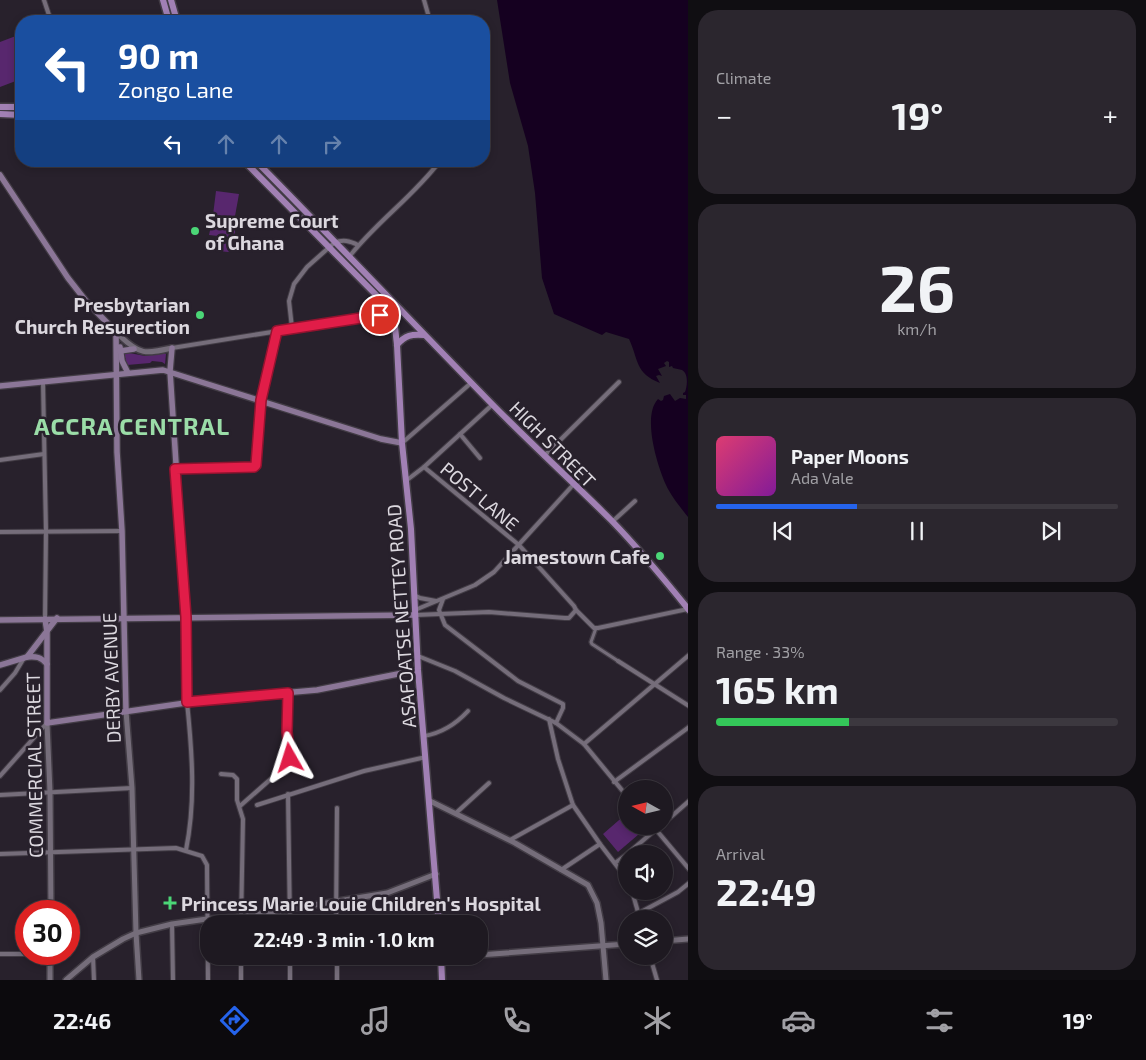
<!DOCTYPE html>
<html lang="en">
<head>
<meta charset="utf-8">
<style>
	:root { --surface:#1e1921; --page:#2b262e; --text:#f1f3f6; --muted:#a1a0a5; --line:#3c383f; --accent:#2563eb }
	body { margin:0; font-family:"Exo 2",sans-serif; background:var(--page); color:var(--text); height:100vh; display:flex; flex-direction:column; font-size:19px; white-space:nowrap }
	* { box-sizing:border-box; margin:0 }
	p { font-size:16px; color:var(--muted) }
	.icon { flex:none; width:28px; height:28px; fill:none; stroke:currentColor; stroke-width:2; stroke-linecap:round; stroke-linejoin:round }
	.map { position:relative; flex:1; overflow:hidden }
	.drawer { display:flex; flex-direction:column; gap:10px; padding:10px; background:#100e12; width:458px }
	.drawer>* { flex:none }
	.top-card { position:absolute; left:15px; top:15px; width:475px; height:152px; border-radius:20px; box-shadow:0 2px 8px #0003,0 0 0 1px var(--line); background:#1a4fa0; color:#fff; overflow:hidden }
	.needle { width:32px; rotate:278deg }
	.controls { position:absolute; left:618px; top:780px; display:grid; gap:10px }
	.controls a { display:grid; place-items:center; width:55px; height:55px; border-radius:50%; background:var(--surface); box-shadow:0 2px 8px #0003,0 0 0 1px var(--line); font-size:25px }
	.speed { position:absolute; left:15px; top:900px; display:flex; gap:10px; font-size:25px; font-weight:700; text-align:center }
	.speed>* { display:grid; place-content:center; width:65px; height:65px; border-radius:50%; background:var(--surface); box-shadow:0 2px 8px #0003,0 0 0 1px var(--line); line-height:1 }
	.speed .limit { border:8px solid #d22; background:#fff; color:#111 }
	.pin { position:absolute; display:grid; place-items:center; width:42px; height:42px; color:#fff; margin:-21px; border:2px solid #fff; border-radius:50%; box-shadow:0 1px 5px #0007 }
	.me { position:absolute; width:55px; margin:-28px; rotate:354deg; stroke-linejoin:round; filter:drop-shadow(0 0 4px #0008) }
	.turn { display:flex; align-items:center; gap:18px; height:105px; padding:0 20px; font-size:22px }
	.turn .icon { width:65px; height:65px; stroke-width:2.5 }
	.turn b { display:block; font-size:35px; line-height:42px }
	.lanes { display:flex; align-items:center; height:48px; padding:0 20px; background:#0003; justify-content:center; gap:25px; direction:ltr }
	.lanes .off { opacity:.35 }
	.big { font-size:38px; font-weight:700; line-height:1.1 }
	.drawer .card { flex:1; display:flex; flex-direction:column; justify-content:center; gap:8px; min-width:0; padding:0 18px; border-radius:20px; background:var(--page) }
	.drawer .dial { align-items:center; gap:0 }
	.dial b { font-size:65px; line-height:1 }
	.song { display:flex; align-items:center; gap:15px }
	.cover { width:60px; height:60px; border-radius:8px; background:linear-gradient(135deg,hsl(340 70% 55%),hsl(290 70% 35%)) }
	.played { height:5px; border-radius:2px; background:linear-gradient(90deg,var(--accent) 35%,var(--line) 35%) }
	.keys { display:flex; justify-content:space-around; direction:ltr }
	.heat { display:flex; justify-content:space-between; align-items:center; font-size:28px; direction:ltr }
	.charge { height:8px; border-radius:4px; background:linear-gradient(90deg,#34c759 33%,var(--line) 0) }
	.trip { position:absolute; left:200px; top:915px; width:288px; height:50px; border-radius:20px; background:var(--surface); box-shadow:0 2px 8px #0003,0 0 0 1px var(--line); font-weight:700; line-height:50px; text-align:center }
	.tabs { display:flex; height:80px; justify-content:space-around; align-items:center; background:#0c0a0d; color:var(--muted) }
	.tabs .icon { width:35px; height:35px }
	.tabs .on { color:var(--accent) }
	.tabs b { font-size:22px; color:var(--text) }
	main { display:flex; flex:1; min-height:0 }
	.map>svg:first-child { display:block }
	.green { fill:#58276e }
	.water { fill:#150020 }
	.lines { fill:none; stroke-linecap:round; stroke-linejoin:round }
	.pedestrian-casing { stroke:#423c45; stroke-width:5.5 }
	.minor-casing { stroke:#423c45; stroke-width:6 }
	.tertiary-casing { stroke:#423c45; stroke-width:8 }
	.secondary-casing { stroke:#423c45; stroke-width:8 }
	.primary-casing { stroke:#423c45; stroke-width:9 }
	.pedestrian { stroke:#756d7a; stroke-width:3 }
	.minor { stroke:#756d7a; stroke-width:4 }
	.tertiary { stroke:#756d7a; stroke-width:5 }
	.secondary { stroke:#8b7697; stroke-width:5.5 }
	.primary { stroke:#a180b4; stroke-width:6 }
	.route-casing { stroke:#92132f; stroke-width:12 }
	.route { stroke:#e11d48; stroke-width:9 }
	.poi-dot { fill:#4bd677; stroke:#28212c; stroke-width:2 }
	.labels { text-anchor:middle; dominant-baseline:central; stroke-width:5; stroke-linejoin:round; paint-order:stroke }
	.poi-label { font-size:19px; font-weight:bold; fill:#dcd8df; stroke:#28212c; text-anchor:start }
	.street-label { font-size:19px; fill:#dcd8df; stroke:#28212c }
	.district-label { font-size:24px; font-weight:bold; letter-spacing:1px; fill:#9bdda8; stroke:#28212c }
</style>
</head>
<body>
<main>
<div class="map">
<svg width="689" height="980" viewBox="0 0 689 980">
	<rect width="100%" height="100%" fill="#28212c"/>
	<g class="green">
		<polygon points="21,34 21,79 0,87 0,42"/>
		<polygon points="216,191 239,194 235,216 213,215"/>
		<polygon points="215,224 231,226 235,229 235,238 226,237 226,235 220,234 218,236 209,235 211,226"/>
		<polygon points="209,239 225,242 226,240 235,242 233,249 228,252 210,250 208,246"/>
		<polygon points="124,352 145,356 164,353 166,354 165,364 162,362 152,361 150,363 127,365 124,360 126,359 123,355"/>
		<polygon points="626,814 626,826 645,826 646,828 618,852 603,834"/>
	</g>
	<path class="water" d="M 497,0 L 688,0 L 688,517 C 681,508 671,496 666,485 C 657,465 642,416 658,399 L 661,401 L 663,400 L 664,396 L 670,394 L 675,401 L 680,398 L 686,399 L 686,395 L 683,395 L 683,393 L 685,392 C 687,387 689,374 682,370 C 679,369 676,369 673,368 L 672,366 L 669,367 L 669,362 L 667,361 L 664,363 L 666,366 L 658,369 L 662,376 L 659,375 L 656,376 L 660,383 C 635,373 639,361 629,339 L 606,332 L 602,335 L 554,314 L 542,278 L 535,193 L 528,146 L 510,83 Z"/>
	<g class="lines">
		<g class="pedestrian-casing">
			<polyline id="pedestrian" points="596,628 591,642 592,644 618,661"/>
		</g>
		<g class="minor-casing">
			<g id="minor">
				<polyline points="44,0 51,21"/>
				<polyline points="424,0 430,21"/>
				<path d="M 349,257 C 376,222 413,197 440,161"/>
				<path d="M 292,328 L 289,301 L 294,284 L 307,267 L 334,243 C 343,239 350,241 358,245"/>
				<polyline points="172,348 391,313"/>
				<polyline points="43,382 46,531 45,619"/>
				<polyline points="460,434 480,458"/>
				<polyline points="402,443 471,383"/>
				<polyline points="544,456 619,382"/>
				<polyline points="0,460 44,454"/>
				<polyline points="424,467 519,545 574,606 576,610 594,628 598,628 688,609"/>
				<polyline points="175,469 254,467 256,465 261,400 277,331"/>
				<polyline points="407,480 424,467 492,405"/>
				<polyline points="612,522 635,501"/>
				<polyline points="0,532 122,531"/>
				<polyline points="414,595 420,598 436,601"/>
				<polyline points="443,599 439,610 445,625 518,681 563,704 563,708 556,723"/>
				<polyline points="415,610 475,585 494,572 573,485"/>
				<polyline points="415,615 489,612 565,618 569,618 576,610"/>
				<polyline points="418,656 455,671 504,698 556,723 584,744 626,795"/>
				<polyline points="618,661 689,706"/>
				<polyline points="0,690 15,673 24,658"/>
				<polyline points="549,719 558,759 573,805 600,844 626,878"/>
				<path d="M 424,736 C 442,733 456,724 468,711"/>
				<polyline points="584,744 689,655"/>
				<polyline points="221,774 233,775 237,779 237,800 243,819 241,924"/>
				<polyline points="0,776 47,723"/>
				<polyline points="614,782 689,727"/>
				<polyline points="288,794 290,924"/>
				<polyline points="0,795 132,788"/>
				<polyline points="257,805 364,771 426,757"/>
				<polyline points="240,806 289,763 290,752 287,732 288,693"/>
				<polyline points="456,813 489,783"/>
				<polyline points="664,823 689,801"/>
				<polyline points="653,826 689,869"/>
				<polyline points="510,840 573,805"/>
				<path d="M 186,850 C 196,801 192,751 187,702"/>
				<polyline points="0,854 176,848 202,856 207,865 208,980"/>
				<polyline points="627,854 660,826"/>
				<polyline points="615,863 626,855"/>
				<polyline points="561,870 600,844"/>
				<polyline points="632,891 640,919"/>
				<polyline points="639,913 678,892 689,883"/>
				<polyline points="172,924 173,980"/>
				<polyline points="336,924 337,808"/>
				<polyline points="0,954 26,954"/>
				<polyline points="35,954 50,954"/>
				<polyline points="290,956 290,980"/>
				<polyline points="337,956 337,980"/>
				<polyline points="650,956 657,980"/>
				<polyline points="93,957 94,980"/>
				<polyline points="241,980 241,956"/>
			</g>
		</g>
		<g class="tertiary-casing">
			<g id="tertiary">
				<path d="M 120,336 C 140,355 145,354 172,348"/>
				<polyline points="126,711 132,788 136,933 139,980"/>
				<polyline points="47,723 50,792 51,911"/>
				<polyline points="430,801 515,843 588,885 597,903 601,923 606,980"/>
				<polyline points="664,941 689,939"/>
				<polyline points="50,954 50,980"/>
				<polyline points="479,955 626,944"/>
				<polyline points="442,957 457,956"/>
				<polyline points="66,980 93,957 123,939 136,933 172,924 207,919 241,917 387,893 436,874"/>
			</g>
		</g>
		<g class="secondary-casing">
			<g id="secondary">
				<polyline points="0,175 68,278 86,301 118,334"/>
				<polyline points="116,332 117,452 122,531 126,711"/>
				<polyline points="120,347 122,361 128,373"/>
				<polyline points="172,348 170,371 186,617 187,702"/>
				<polyline points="120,351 134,349"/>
				<polyline points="0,386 163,370 381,439 402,443"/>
				<polyline points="45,619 47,632 47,723 213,699 317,690 418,670"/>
				<polyline points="0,620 415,615"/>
				<path d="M 27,657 C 36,656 41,657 47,664"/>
				<polyline points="0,665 27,657 57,618"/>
			</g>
		</g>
		<g class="primary-casing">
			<g id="primary">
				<polyline points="163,0 169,21"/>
				<polyline points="171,0 177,21"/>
				<polyline points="0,107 21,107"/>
				<polyline points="0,114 21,115"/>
				<polyline points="244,161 388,307 395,327 397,345 402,443 411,529 418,670 439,924"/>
				<path d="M 256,161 C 335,241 412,322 490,402 C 530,443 572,481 612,521 C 639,549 664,579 689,610"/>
				<path d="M 397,345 C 405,335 412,334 424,335"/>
				<polyline points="441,956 442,980"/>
			</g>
		</g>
		<use href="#pedestrian" class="pedestrian"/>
		<use href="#minor" class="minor"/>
		<use href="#tertiary" class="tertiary"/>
		<use href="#secondary" class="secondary"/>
		<use href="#primary" class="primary"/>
	</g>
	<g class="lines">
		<g class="route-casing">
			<polyline id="route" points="290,758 287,732 288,693 187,702 186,617 175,469 254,467 256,465 261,400 277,331 380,315"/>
		</g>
		<use href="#route" class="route"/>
	</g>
	<g class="poi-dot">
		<circle cx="195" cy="231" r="5"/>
		<circle cx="200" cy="315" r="5"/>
		<circle cx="660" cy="556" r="5"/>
		<path d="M167.5 895.5h5v5h5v5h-5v5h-5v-5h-5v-5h5z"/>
	</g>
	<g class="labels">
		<g class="poi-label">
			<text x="205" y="220">Supreme Court<tspan x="205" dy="22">of Ghana</tspan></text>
			<text x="190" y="304" text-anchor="end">Presbytarian<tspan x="190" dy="22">Church Resurection</tspan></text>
			<text x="650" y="556" text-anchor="end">Jamestown Cafe</text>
			<text x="181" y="903">Princess Marie Louie Children's Hospital</text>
		</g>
		<g class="street-label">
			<text transform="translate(553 444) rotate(45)">HIGH STREET</text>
			<text transform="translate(480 496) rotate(40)">POST LANE</text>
			<text transform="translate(401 616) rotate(-94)">ASAFOATSE NETTEY ROAD</text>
			<text transform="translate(111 678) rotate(-92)">DERBY AVENUE</text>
			<text transform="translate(34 765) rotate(-91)">COMMERCIAL STREET</text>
		</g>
		<g class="district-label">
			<text x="132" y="425">ACCRA CENTRAL</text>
		</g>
	</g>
</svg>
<div class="controls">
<a><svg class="needle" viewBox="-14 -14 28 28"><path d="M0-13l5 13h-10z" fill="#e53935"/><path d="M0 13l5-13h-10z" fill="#a1a0a5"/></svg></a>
<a><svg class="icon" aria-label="sound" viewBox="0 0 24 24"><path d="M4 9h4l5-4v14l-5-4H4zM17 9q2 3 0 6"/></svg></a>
<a><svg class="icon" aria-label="layers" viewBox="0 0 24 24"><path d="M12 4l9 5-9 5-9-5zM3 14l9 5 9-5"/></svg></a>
</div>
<div class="speed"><div class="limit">30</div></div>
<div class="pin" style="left:380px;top:315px;background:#d93025"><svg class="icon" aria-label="arrive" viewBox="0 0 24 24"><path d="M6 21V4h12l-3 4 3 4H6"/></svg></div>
<svg class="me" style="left:290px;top:758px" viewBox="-20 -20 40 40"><path d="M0-17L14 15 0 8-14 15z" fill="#e11d48" stroke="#fff" stroke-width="4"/></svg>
<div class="trip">22:49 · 3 min · 1.0 km</div>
<div class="top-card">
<div class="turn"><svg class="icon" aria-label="left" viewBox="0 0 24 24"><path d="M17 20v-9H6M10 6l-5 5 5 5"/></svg><div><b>90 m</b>Zongo Lane</div></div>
<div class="lanes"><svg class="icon" aria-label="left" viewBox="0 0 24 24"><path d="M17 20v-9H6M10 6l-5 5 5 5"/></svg><svg class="icon off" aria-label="ahead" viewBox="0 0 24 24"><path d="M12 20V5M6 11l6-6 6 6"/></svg><svg class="icon off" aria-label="ahead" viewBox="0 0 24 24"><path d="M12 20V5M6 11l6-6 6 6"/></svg><svg class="icon off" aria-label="right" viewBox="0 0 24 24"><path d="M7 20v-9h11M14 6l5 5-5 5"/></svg></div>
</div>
</div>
<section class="drawer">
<div class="card"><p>Climate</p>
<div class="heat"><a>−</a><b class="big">19°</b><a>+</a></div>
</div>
<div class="card dial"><b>26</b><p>km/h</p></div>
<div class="card">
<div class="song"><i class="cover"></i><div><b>Paper Moons</b><p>Ada Vale</p></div></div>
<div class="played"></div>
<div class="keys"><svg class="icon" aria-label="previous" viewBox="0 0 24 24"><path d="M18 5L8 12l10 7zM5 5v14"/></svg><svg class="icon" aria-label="pause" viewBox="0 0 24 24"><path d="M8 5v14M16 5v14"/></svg><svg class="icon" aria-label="next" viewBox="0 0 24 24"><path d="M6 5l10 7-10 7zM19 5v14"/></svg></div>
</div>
<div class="card"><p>Range · 33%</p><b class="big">165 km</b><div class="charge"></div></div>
<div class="card"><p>Arrival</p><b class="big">22:49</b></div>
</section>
</main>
<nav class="tabs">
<b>22:46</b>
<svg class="icon on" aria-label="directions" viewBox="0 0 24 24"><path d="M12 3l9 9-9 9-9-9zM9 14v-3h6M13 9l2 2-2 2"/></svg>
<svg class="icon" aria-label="music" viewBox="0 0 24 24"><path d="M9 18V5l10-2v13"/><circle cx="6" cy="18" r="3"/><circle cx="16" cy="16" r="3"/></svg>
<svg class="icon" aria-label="phone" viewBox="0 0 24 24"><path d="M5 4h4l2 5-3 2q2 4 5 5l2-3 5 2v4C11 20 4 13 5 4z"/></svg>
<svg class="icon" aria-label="climate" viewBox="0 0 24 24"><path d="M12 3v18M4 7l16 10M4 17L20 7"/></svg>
<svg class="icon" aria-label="car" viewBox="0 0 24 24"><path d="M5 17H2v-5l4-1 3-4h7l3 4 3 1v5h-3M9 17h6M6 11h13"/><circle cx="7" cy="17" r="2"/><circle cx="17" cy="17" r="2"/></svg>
<svg class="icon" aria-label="filters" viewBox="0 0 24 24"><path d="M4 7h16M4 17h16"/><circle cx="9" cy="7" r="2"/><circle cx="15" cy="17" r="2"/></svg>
<b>19°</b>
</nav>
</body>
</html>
